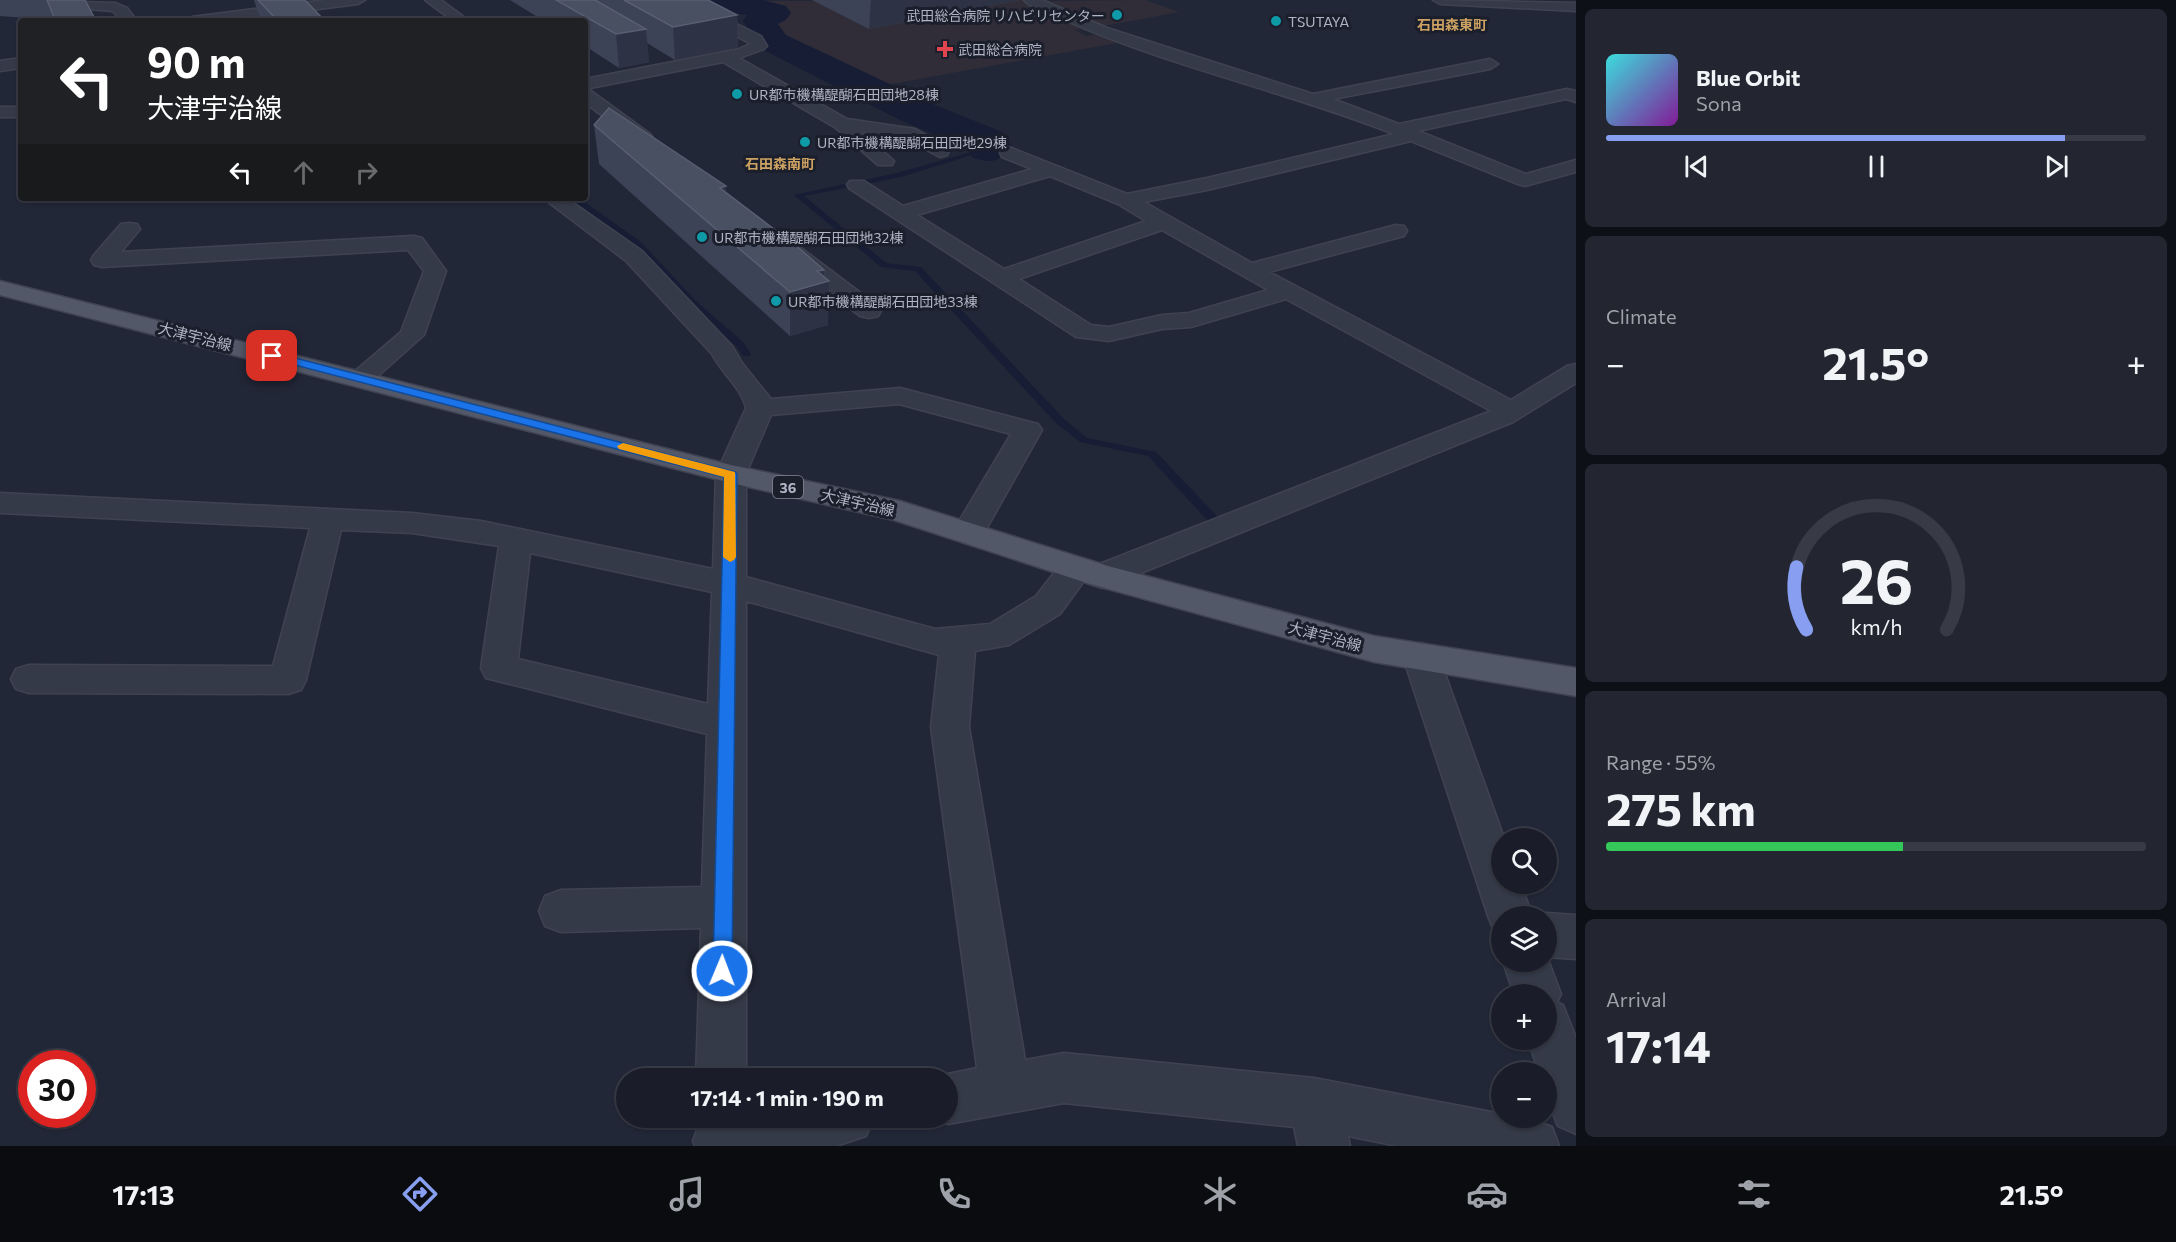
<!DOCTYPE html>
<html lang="en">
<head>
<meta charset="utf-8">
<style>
	:root { --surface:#1a1d29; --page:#232631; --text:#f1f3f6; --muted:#9fa2a8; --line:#383b46; --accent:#889ff1 }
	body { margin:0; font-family:Commissioner,"Noto Sans JP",sans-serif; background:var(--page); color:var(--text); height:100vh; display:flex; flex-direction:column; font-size:22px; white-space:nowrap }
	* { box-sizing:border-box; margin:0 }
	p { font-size:20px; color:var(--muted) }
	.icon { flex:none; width:33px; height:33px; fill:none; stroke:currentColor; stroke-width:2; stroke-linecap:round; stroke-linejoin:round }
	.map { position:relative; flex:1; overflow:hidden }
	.panel { display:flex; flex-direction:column; gap:9px; padding:9px; background:#0e1017; width:600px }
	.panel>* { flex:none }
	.banner { position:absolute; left:18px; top:18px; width:570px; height:183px; border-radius:6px; box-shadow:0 2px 4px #0004,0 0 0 2px var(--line); background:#202124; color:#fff; overflow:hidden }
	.buttons { position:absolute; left:1491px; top:828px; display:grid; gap:12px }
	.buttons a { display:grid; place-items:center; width:66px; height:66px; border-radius:50%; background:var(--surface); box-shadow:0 2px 4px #0004,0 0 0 2px var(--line); font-size:30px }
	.speed { position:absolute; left:18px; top:1050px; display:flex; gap:12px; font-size:30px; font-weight:700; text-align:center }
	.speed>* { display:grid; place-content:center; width:78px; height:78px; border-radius:50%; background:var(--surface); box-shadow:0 2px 4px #0004,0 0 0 2px var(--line); line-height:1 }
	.speed .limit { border:9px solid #d22; background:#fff; color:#111 }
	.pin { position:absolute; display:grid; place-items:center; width:51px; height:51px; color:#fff; margin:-26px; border-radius:12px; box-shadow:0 3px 9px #0006 }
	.me { position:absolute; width:66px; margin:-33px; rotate:1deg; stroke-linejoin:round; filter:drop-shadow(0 0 4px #0008) }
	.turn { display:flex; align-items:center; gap:21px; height:126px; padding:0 30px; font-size:27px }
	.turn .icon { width:78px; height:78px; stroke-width:2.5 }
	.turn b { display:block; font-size:42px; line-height:51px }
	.lanes { display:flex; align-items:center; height:57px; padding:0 30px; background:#0003; justify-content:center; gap:30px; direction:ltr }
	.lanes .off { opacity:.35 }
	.big { font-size:45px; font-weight:700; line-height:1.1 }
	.panel .widget { flex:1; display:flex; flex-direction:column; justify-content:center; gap:9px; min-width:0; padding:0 21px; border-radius:9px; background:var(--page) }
	.panel .dial { align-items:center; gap:0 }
	.dial svg { height:156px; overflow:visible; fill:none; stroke:var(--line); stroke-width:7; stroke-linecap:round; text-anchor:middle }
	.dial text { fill:var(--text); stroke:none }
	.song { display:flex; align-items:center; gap:18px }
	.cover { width:72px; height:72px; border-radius:9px; background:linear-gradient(135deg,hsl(180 70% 55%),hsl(290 70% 35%)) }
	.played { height:6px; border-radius:3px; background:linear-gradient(90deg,var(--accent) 85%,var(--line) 85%) }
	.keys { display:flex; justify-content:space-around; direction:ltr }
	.heat { display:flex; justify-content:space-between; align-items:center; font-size:33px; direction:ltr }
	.charge { height:9px; border-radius:4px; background:linear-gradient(90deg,#34c759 55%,var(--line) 0) }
	.trip { position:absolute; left:616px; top:1068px; width:342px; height:60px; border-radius:30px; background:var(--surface); box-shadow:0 2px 4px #0004,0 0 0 2px var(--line); font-weight:700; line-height:60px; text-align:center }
	.tabs { display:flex; height:96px; justify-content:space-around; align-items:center; background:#0a0c10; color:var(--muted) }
	.tabs .icon { width:42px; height:42px }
	.tabs .active { color:var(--accent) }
	.tabs b { font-size:27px; color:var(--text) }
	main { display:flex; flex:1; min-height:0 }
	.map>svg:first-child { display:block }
	.medical { fill:#302d39 }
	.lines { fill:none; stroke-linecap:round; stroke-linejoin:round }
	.stream { fill:#161d34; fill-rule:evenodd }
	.river { fill:#161d34; fill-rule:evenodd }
	.minor-casing { stroke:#3f4351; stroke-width:3 }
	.tertiary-casing { stroke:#3f4351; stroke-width:3 }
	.primary-casing { stroke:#3f4351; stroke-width:3 }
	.minor { fill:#353a48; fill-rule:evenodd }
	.tertiary { fill:#353a48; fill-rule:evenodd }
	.primary { fill:#535868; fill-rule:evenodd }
	.wall { fill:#3d4356 }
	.shaded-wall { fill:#2d3345 }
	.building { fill:#495062; stroke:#595f71; stroke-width:1.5 }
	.route { fill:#1a73e8; stroke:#114b97; stroke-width:1.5 }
	.slow { fill:#f59e0b }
	.culture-dot { fill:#0f9aa8; stroke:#1b1f2c; stroke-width:2 }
	.health-dot { fill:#e0444e; stroke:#1b1f2c; stroke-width:2 }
	.labels { text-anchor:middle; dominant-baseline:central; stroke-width:6; stroke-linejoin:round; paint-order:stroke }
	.far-poi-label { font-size:14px; fill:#b0b4c4; stroke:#1b1f2c; text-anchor:start }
	.far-neighbourhood-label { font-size:14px; font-weight:bold; fill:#cda262; stroke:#1b1f2c }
	.shield { fill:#1b1f2c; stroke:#838796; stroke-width:1.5 }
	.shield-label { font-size:14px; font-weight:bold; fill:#b0b4c4 }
	.street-label { font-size:15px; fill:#b0b4c4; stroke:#1b1f2c }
</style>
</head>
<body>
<main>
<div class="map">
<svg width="1576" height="1146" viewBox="0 0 1576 1146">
	<rect width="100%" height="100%" fill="#222737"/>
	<g class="medical">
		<polygon points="1027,0 1087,27 1075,30 1086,36 1101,33 1128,41 875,87 796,42 789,43 777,37 767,20 789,13 740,1"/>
		<polygon points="1145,0 1179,12 1104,26 1097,25 1047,1"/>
	</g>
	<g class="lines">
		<g class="stream">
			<polygon points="986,148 991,149 901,177 804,196 886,263 921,267 1064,419 1087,438 1156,452 1216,515 1218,518 1216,521 1208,521 1148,456 1080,442 1056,423 915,271 881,267 794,195 897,173"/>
			<polygon points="570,198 579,198 641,242 695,300 743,342 751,354 749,356 743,356 736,346 689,304 635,246"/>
		</g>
		<path class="river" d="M 694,0 L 763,0 L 786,6 L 791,13 L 786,20 L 778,24 L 786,35 L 930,103 L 1002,132 L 1012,146 C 1000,163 992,163 973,158 L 967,148 L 902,121 L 762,49 L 743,21 L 747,15 C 728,10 707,18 694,0 Z"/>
		<g class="minor-casing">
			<g id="minor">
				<polygon points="16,0 115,3 127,8 137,21 123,21 112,11 23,4"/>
				<polygon points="326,0 365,0 358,4 225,21 185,21 192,17"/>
				<polygon points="425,0 441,0 469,21 453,21"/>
				<polygon points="669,0 687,0 761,36 767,46 764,49 739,58 847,119 915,129 947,147 949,151 947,155 940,157 904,138 862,132 894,161 892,165 878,165 836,128 723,62 585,89 585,79 739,49 751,44"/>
				<path d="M 1024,0 L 1042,0 L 1107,28 L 1313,94 L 1490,59 L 1498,64 L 1490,69 L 1333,99 L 1399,124 L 1567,89 L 1576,91 L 1576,102 L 1566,99 L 1418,131 L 1526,174 L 1576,160 L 1576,172 L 1525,186 L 1518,184 L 1411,141 L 1207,190 L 1144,202 L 1252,263 L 1396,225 L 1404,226 L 1407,231 L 1404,236 L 1269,272 L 1511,400 L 1567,366 L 1576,364 L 1576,383 L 1513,422 L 1114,584 L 1102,588 L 1090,584 L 1086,578 L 1060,614 L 1009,645 L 975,651 L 969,727 L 1025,1060 L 1064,1053 L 1314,1078 L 1502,1114 L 1502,1118 L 1533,1120 L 1552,1127 L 1559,1146 L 1398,1146 L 1348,1136 L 1350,1146 L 1298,1146 L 1294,1127 L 1064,1103 L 948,1124 L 931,1118 L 948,1118 L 948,1078 L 936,1078 L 948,1074 L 977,1068 L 931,727 L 939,655 L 746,601 L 746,1078 L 696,1078 L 701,928 L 561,932 L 545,926 L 539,911 L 545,896 L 561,890 L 702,887 L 707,734 L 486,678 L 481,668 L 499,546 L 412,533 L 341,530 L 306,680 L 301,690 L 288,694 L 29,693 L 16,689 L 11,679 L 16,669 L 29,665 L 273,666 L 310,528 L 0,513 L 0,493 L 412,513 L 481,521 L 713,569 L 716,474 L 746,408 C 742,389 721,372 712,354 L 626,261 L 543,198 L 566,198 L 642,251 L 732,346 L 742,363 L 771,399 L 900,388 L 1038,424 L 1042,430 L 984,533 L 979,540 L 968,544 L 957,540 L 952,533 L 1011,434 L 899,404 L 771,415 L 746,474 L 746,577 L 935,629 L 990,624 L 1036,596 L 1064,560 L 1076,557 L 1088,560 L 1092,567 L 1491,411 L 1286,299 L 1191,327 L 1162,329 L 1109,341 L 1076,337 L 850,189 L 847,185 L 850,181 L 864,181 L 903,206 L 1032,169 L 1002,157 L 1000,153 L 1002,149 L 1009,147 L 1127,194 L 1207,178 L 1394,134 C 1288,92 1174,68 1069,22 C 1056,16 1034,11 1024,0 ZM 1050,176 L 1118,204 L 1146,221 L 1004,269 L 917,215 ZM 1162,230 L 1268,290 L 1189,313 L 1162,315 L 1109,327 L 1091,325 L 1019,279 ZM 530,553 L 712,592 L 708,704 L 518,659 Z"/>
				<polygon points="21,58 21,68 0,71 0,61"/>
				<polygon points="585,90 591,91 650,134 653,138 650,142 638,142 585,103"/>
				<rect x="0" y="107" width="21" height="10"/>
				<polygon points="129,223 137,224 140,229 121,252 414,236 422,238 446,271 424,335 369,384 360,386 351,384 347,378 401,332 424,271 408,250 102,267 94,265 91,260 94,255 121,224"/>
				<polygon points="789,243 797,245 878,306 881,311 878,316 869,318 860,316 781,255 778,250 781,245"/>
				<polygon points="1421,643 1434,647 1439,657 1504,838 1502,838 1502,884 1521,884 1532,916 1502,916 1502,934 1494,931 1488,916 1403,657 1408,647"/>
				<polygon points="1546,913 1576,915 1576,959 1547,957 1561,994 1557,1002 1563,1005 1576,1038 1576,1134 1558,1126 1546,1096 1546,1072 1539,1072 1528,1040 1546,1040 1546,994 1514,994 1503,962 1546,962 1546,916 1538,916"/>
				<polygon points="713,1118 874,1118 866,1136 836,1146 695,1146 693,1141 700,1122"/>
			</g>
		</g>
		<g class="tertiary-casing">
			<polygon id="tertiary" points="1433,0 1576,3 1576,11 1440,4"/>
		</g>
		<g class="primary-casing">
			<polygon id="primary" points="0,281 731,465 900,501 1108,566 1374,636 1576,668 1576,696 1374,662 1090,584 894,520 731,483 0,295"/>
		</g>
		<use href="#minor" class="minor"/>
		<use href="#tertiary" class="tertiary"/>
		<use href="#primary" class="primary"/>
	</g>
	<g class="wall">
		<polygon points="0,0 85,0 55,20 0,16"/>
		<polygon points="254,0 305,0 325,21 261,21"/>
		<polygon points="510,0 708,0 737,15 738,47 675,60 647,43 649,62 619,68 585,46 585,21 544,21"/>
		<polygon points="812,0 1021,0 869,29"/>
		<polygon points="594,125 727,193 824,270 828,325 790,336 599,164"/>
	</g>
	<g class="shaded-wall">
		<polygon points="871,0 1021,0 869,29"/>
		<polygon points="737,15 738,47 675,60 673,27"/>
		<polygon points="646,29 649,62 619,68 616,34"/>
		<polygon points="726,186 728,227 720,188"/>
		<polygon points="824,270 824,283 829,281 828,325 790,336 790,292 817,271"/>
	</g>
	<g class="building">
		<polygon points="47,0 85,0 96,21 58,21 56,17 54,17"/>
		<polygon points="258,0 305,0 325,21 278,21"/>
		<polygon points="556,0 595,0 646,29 616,34"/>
		<polygon points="624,0 708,0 737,15 673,27"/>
		<polygon points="609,108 726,186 720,188 800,249 824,270 817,271 829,281 790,292 594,125"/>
	</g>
	<polygon class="route" points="272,352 735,472 737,474 732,971 729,978 722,981 716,978 713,971 724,477 268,358 268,353"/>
	<polygon class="slow" points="623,443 735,472 736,557 734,560 730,562 723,557 724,477 619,449 617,446"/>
	<g class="culture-dot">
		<circle cx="1117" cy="15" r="6"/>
		<circle cx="1276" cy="21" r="6"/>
		<circle cx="737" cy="94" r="6"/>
		<circle cx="805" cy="142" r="6"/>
		<circle cx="702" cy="237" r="6"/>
		<circle cx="776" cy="301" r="6"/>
	</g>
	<path class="health-dot" d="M942 40h6v6h6v6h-6v6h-6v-6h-6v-6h6z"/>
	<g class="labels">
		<g class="far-poi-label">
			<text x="1105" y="15" text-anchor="end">武田総合病院 リハビリセンター</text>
			<text x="1288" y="21">TSUTAYA</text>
			<text x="958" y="49">武田総合病院</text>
			<text x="749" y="94">UR都市機構醍醐石田団地28棟</text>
			<text x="817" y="142">UR都市機構醍醐石田団地29棟</text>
			<text x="714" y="237">UR都市機構醍醐石田団地32棟</text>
			<text x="788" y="301">UR都市機構醍醐石田団地33棟</text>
		</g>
		<g class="far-neighbourhood-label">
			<text x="1452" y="24">石田森東町</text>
			<text x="780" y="163">石田森南町</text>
		</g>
		<rect class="shield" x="773" y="476" width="30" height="22" rx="4.5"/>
		<g class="shield-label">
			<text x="788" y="487">36</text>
		</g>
		<g class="street-label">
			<text transform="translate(195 336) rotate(14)">大津宇治線</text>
			<text transform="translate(858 502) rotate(13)">大津宇治線</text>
			<text transform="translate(1325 636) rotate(15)">大津宇治線</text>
		</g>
	</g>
</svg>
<div class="buttons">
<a><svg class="icon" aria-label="search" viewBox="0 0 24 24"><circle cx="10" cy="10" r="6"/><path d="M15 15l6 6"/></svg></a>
<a><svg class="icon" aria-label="layers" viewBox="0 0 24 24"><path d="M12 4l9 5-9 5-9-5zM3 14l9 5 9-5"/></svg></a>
<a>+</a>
<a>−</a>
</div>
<div class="speed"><div class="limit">30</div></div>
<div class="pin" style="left:272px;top:356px;background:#d93025"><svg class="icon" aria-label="arrive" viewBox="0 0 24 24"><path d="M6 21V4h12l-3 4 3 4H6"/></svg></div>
<svg class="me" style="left:722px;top:971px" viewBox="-20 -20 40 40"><circle r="17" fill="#1a73e8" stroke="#fff" stroke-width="3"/><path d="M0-11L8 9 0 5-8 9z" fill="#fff"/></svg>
<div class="trip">17:14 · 1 min · 190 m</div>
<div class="banner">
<div class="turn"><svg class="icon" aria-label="left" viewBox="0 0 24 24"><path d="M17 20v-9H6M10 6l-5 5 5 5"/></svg><div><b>90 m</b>大津宇治線</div></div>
<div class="lanes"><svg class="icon" aria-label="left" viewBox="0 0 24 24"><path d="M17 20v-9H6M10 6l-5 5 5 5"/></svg><svg class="icon off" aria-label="ahead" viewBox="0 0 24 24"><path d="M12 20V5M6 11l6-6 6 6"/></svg><svg class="icon off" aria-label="right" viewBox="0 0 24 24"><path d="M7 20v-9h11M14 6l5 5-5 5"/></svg></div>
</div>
</div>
<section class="panel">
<div class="widget">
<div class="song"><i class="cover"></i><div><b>Blue Orbit</b><p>Sona</p></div></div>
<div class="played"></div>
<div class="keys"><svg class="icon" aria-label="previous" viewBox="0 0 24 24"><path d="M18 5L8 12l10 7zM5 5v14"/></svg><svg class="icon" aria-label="pause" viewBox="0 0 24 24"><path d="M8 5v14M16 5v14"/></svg><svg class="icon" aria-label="next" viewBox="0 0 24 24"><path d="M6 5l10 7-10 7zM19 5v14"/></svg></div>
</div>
<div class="widget"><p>Climate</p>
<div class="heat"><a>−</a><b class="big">21.5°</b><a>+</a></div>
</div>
<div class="widget dial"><svg viewBox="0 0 100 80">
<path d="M14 69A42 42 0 1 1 86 69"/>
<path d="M14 69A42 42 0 0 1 9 37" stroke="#889ff1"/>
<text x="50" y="56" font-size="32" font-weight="700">26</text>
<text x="50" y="72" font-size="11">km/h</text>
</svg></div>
<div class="widget"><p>Range · 55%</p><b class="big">275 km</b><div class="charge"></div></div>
<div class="widget"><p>Arrival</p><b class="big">17:14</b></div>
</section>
</main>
<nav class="tabs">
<b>17:13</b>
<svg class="icon active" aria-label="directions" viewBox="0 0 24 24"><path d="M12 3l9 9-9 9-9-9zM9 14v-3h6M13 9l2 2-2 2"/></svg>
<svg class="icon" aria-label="music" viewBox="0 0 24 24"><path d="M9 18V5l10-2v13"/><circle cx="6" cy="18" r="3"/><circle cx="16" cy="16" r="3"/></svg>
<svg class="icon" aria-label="phone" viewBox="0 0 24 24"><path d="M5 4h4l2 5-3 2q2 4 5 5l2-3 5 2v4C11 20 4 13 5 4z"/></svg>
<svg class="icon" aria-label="climate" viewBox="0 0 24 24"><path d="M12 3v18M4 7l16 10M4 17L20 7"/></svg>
<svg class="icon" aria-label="car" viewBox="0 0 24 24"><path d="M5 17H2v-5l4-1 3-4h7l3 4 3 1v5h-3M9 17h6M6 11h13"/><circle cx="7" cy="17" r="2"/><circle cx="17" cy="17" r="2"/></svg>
<svg class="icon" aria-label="filters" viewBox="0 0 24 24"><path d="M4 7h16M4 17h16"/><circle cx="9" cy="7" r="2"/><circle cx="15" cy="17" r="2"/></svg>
<b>21.5°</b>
</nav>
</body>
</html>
